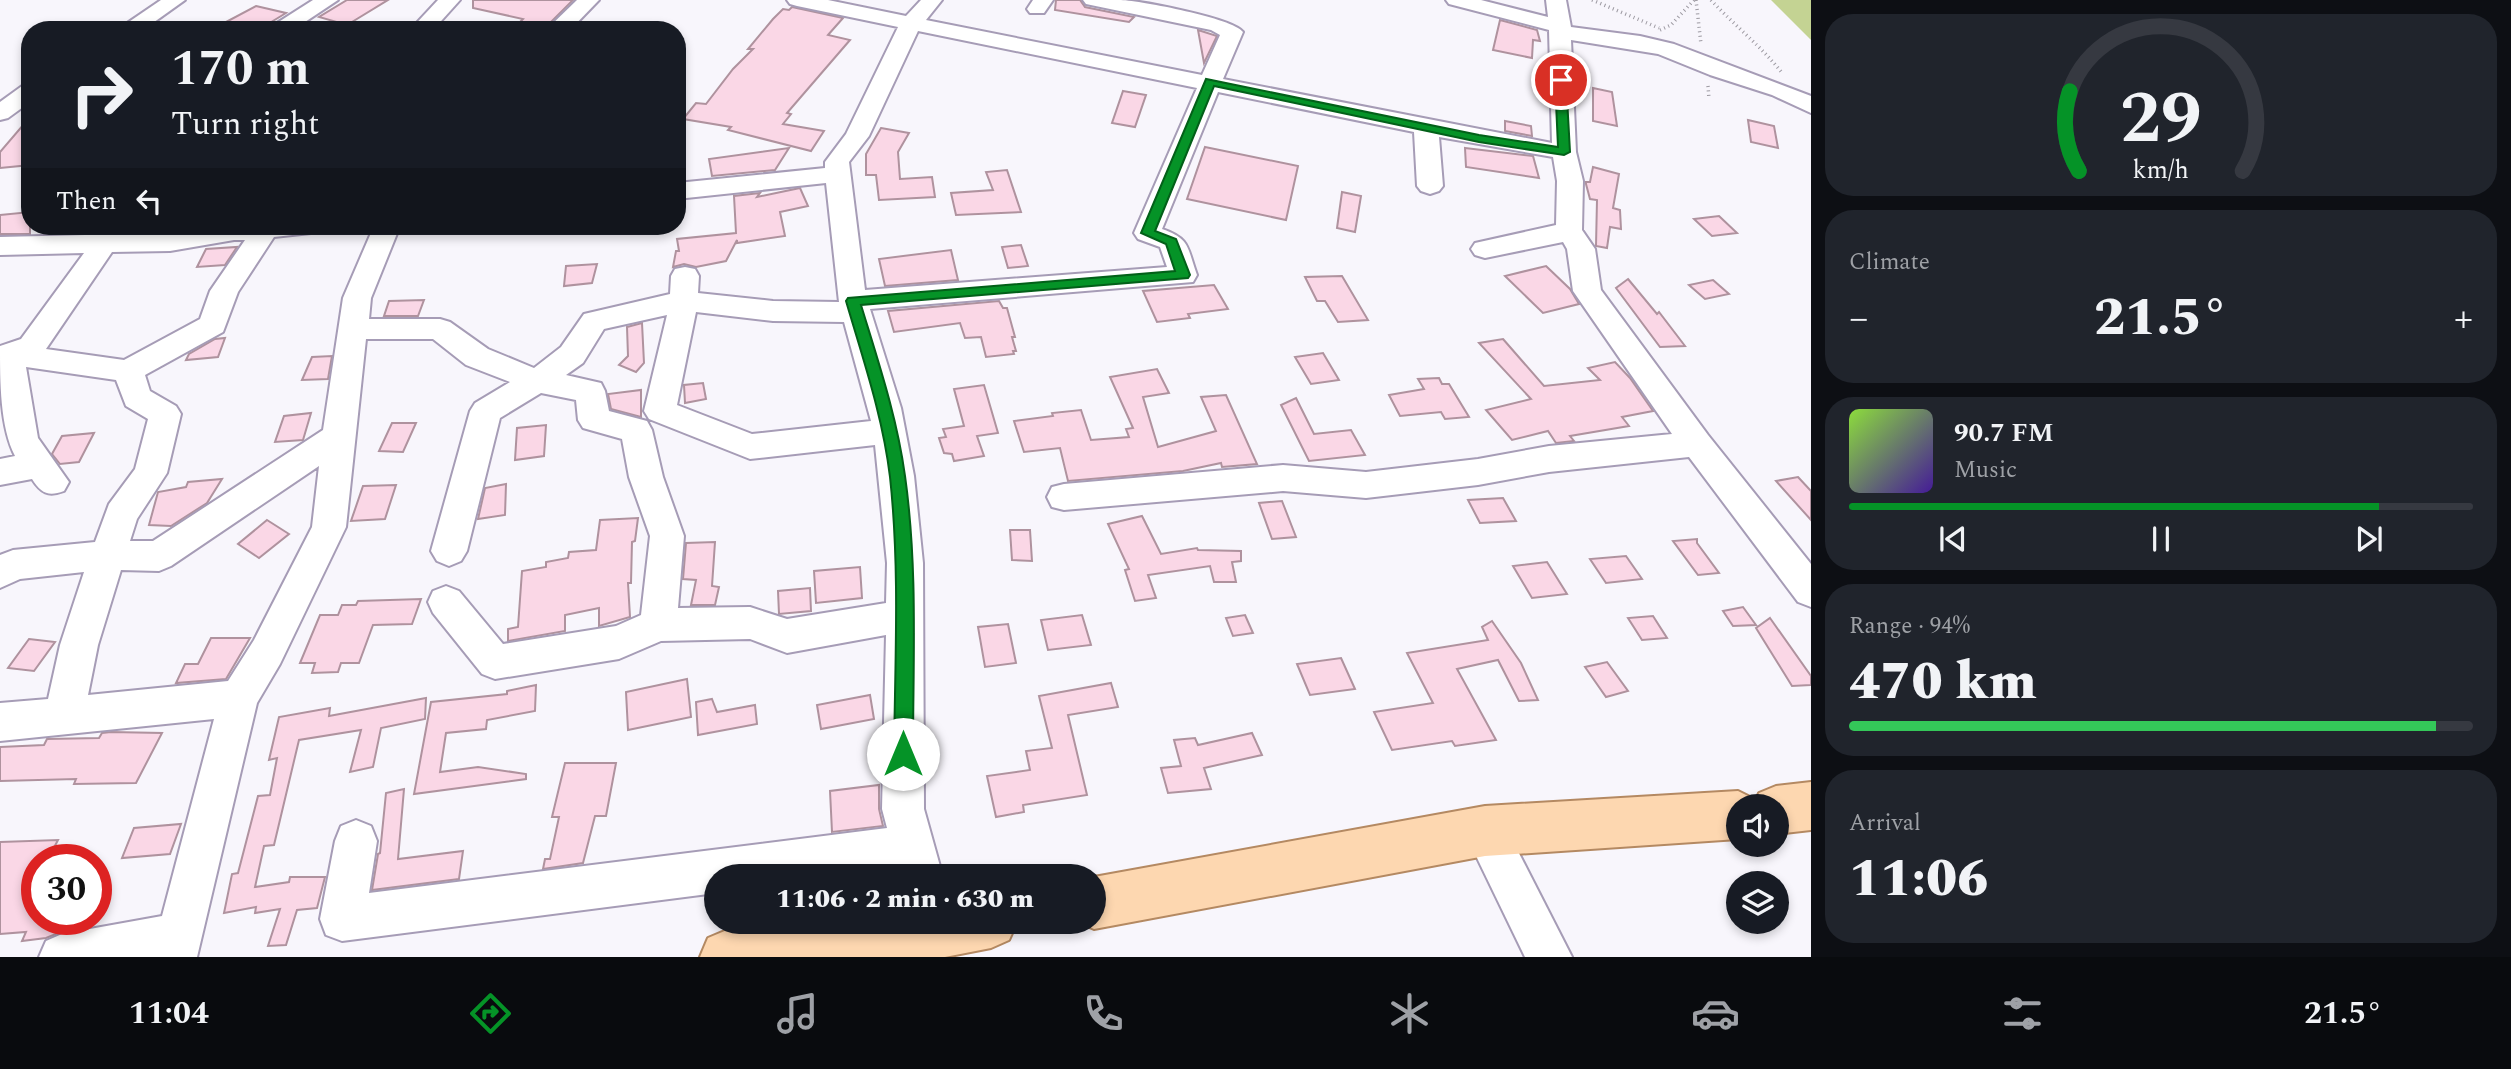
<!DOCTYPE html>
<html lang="en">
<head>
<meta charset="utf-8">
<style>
	:root { --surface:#171b24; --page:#20242c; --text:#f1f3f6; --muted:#9ea1a6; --line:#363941; --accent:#059327 }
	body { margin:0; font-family:Spectral,serif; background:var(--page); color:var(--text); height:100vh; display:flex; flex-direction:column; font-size:26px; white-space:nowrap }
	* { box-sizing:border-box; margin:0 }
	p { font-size:23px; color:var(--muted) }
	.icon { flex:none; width:38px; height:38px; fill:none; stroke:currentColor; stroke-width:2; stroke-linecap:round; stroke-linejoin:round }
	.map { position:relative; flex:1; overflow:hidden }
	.details { display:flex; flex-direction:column; gap:14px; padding:14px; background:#0d0f14; width:700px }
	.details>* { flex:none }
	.guide { position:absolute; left:21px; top:21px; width:665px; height:214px; border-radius:28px; box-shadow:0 4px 10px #0003; background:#171b24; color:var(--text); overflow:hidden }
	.buttons { position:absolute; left:1726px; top:794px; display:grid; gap:14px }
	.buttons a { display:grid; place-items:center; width:63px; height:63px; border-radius:50%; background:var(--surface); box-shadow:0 4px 10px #0003; font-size:35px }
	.speed { position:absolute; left:21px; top:844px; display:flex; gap:14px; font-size:35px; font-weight:700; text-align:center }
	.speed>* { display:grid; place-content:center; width:91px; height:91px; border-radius:50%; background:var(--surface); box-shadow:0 4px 10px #0003; line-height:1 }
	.speed .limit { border:10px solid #d22; background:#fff; color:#111 }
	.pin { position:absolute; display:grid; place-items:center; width:60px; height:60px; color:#fff; margin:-30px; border:4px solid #fff; border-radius:50%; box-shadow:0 2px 7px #0007 }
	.me { position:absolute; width:77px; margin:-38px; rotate:0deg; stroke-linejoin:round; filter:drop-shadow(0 0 5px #0008) }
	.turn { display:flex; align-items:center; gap:24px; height:147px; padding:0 35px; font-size:32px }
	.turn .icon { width:91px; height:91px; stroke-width:2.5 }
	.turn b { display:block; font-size:49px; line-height:60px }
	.then { display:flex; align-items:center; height:66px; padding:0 35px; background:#0003; gap:14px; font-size:26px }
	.big { font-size:52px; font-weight:800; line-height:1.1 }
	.details .card { flex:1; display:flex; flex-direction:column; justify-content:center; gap:10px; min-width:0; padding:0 24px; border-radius:28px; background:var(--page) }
	.details .dial { align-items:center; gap:0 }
	.dial svg { height:182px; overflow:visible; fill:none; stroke:var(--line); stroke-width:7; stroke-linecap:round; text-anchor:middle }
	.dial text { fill:var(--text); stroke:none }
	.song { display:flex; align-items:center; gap:21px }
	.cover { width:84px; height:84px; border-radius:10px; background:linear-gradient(135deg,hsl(90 70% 55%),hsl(260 70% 35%)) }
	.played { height:7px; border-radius:4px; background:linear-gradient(90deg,var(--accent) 85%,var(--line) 85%) }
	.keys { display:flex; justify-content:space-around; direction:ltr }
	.heat { display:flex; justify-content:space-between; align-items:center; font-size:38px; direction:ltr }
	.charge { height:10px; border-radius:5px; background:linear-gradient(90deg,#34c759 94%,var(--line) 0) }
	.trip { position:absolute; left:704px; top:864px; width:402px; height:70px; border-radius:35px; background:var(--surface); box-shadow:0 4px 10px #0003; font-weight:800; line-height:70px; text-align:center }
	.tabs { display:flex; height:112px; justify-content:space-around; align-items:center; background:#090b0e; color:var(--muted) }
	.tabs .icon { width:49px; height:49px }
	.tabs .selected { color:var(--accent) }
	.tabs b { font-size:32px; color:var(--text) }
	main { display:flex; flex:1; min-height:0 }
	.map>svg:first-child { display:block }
	.green { fill:#c4d393 }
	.building { fill:#fad7e6; stroke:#af929e; stroke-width:2 }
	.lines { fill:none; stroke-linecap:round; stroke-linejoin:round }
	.minor-casing { stroke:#a69cb6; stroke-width:4 }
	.major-casing { stroke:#b48962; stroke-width:4 }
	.path { stroke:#9d9aa2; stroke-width:3.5; stroke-dasharray:1 3.5; stroke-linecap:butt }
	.minor { fill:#fff; fill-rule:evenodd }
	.major { fill:#fdd7b0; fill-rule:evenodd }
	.route { fill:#059327; stroke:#036019; stroke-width:2 }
</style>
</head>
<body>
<main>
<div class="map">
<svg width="1811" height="957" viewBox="0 0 1811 957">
	<rect width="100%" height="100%" fill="#f8f6fc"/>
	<polygon class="green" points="1771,0 1811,0 1811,40"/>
	<g class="building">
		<polygon points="347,0 388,0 347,25 319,17"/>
		<polygon points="473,0 573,0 544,29 517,25 523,19 473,8"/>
		<polygon points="1056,0 1080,0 1085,7 1134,17 1129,22 1055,10"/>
		<polygon points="256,6 286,13 258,30 211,30"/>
		<polygon points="792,7 843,18 828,35 850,40 787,113 791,114 783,124 824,131 811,151 728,130 731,127 683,119 696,103 706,104 733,69 753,49 748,49 773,19 783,9 789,10"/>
		<polygon points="1500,20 1537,30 1540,41 1533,40 1532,58 1493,50"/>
		<polygon points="1198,30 1217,36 1204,63"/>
		<polygon points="1593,88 1612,92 1617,126 1593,121"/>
		<polygon points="1123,91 1146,95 1135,127 1112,123"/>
		<polygon points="30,117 30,165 0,168 0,152"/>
		<polygon points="1748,120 1774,126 1778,148 1751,142"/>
		<polygon points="1505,121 1531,126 1532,136 1505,131"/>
		<polygon points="881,128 909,133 898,152 900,179 932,177 935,197 879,200 876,175 866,175 866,154"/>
		<polygon points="1205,147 1298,166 1286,220 1187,199"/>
		<polygon points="789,148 775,170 712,176 709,159"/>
		<polygon points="1465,148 1533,156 1539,178 1466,167"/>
		<polygon points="1593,167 1619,174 1613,208 1620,210 1621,229 1610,227 1607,248 1596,246 1597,200 1590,199 1586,184 1586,182 1590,182"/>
		<polygon points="1007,170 1021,212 956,215 951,193 993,190 986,172"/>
		<polygon points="800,188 808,206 780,212 785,236 737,243 737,240 726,261 696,267 684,264 673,267 676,251 679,251 677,239 736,233 734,196 760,193 757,197"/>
		<polygon points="1342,192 1361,196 1355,232 1337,228"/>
		<polygon points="30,212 30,234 0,234 0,215"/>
		<polygon points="1719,216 1737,233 1712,236 1694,219"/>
		<polygon points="1021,245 1028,266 1008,268 1002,247"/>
		<polygon points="237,247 225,265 197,267 206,249"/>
		<polygon points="951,250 958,280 885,286 879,259"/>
		<polygon points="597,264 592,283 564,286 566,266"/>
		<polygon points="1546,266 1570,289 1579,304 1543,313 1505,276"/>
		<polygon points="1342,276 1368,320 1338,322 1325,301 1317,301 1305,277"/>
		<polygon points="1628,279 1657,314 1659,312 1685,346 1660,347 1616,288"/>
		<polygon points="1713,280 1729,294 1705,299 1689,285"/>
		<polygon points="1214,285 1228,309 1188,314 1190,318 1157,322 1143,291"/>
		<polygon points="424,300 418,316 384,316 389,301"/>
		<polygon points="999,301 1003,308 1007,308 1015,337 1012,337 1016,351 1013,351 1014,354 986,357 981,337 965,338 960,323 894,332 888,311"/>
		<polygon points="642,323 644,363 636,372 619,365 628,356 627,327"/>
		<polygon points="225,338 218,357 186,360 189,354 215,339"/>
		<polygon points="1503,339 1544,386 1600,380 1588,368 1615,362 1630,378 1653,411 1622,417 1629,426 1570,436 1574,441 1556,443 1548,431 1512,440 1486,410 1531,399 1479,343"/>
		<polygon points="1323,353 1339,380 1311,384 1295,357"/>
		<polygon points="332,356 328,379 302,380 312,357"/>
		<polygon points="1157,369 1169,393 1143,397 1158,447 1216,431 1201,397 1226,395 1257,464 1222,467 1221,463 1183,471 1068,481 1060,448 1024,452 1014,421 1053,416 1052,413 1081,410 1091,440 1129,437 1126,429 1133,428 1110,377"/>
		<polygon points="1439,378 1442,384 1449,384 1469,417 1445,419 1441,412 1400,416 1389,395 1424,389 1418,379"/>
		<polygon points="703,383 706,399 685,403 684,385"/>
		<polygon points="984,385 998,433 977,436 984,456 954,461 952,454 944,453 939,438 946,437 943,429 964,426 954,389"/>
		<polygon points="641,390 641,417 611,409 608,394"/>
		<polygon points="1296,398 1314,434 1351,430 1365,455 1309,461 1281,405"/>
		<polygon points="311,413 303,440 275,442 284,416"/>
		<polygon points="392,423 416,423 403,452 379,451"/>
		<polygon points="546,425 544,456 515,460 517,428"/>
		<polygon points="94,433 79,462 60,464 52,454 62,436"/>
		<polygon points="1798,477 1811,491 1811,520 1776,481"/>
		<polygon points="222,479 207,503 171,526 149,525 158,492 186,487 188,482"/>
		<polygon points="506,484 505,515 478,519 485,488"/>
		<polygon points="396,485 385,519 351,521 363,486"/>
		<polygon points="1503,498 1516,521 1480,523 1468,500"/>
		<polygon points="1282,501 1296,537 1272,539 1259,503"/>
		<polygon points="1142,516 1161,554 1197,548 1198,550 1241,551 1241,561 1232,562 1236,582 1214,582 1210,566 1148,575 1156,598 1135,601 1125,570 1129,569 1108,524"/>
		<polygon points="638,518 635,541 632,542 631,583 628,583 630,617 599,626 599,608 565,615 565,631 508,641 508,629 518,627 522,571 546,567 546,562 568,558 569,552 596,550 600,520"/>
		<polygon points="267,520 289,534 259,558 238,544"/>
		<polygon points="1010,530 1030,530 1032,561 1012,560"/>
		<polygon points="1697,539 1697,543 1719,573 1698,575 1673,541"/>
		<polygon points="715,542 712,586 719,587 715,605 691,605 696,580 683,579 686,543"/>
		<polygon points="1626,556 1642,579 1606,583 1590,559"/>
		<polygon points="1547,562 1567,594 1532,598 1513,566"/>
		<polygon points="860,567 862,598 816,603 814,571"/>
		<polygon points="810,588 811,611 779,614 778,591"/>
		<polygon points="421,599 412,624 373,625 359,663 341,663 338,672 312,673 315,663 300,663 320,615 338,615 342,605 356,605 358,601"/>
		<polygon points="1743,607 1756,625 1733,626 1723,611"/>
		<polygon points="1082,615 1091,645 1048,650 1041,620"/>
		<polygon points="1245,615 1253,633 1233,636 1226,618"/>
		<polygon points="1653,616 1667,638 1642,640 1628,618"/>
		<polygon points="1770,618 1811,676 1811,685 1792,686 1756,628"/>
		<polygon points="1492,621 1521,663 1538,700 1519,701 1498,660 1457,669 1496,740 1455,746 1452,741 1392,750 1374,712 1433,703 1407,653 1488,640 1482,627"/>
		<polygon points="1008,624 1016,663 985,667 978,627"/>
		<polygon points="211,638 250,638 226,679 176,683 185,664 198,664"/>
		<polygon points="29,639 55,642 34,671 8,668"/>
		<polygon points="1341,658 1355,689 1310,695 1297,664"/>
		<polygon points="1607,662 1628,691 1606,697 1585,667"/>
		<polygon points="687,679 691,717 628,730 626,692"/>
		<polygon points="1111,683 1118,707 1068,715 1087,795 1023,805 1024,812 996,817 987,776 1030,770 1026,751 1052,748 1039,696"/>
		<polygon points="536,685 535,711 487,720 486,729 446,733 440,772 478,767 526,774 526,779 414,794 431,702 507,694 507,691"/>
		<polygon points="870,695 874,719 821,729 817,705"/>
		<polygon points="426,698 425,719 381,728 373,767 350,772 361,730 299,740 274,845 264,846 255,887 289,882 290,877 325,877 317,908 297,910 286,945 268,946 280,909 255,913 256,907 224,913 232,874 238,873 258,796 270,795 277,758 269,760 279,717 330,708 329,716"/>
		<polygon points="712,699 717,712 755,705 757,724 698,735 696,702"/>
		<polygon points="111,732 162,733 136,783 74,784 76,779 0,781 0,747 44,745 47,739 99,738 102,733"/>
		<polygon points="1252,733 1262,755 1204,768 1211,789 1168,793 1161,768 1181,766 1174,740 1195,738 1198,745"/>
		<polygon points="565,763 616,763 606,816 595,816 583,863 543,869 545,859 550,859 559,817 552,817"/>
		<polygon points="879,785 879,809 883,826 832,832 830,791"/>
		<polygon points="404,789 398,859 463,851 459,879 372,890 378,854 380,853 386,793"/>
		<polygon points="181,824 170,854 122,858 134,828"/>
		<polygon points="58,840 48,859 37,859 37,884 32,894 37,894 37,919 66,919 61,932 46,938 22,941 26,932 0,934 0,842"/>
	</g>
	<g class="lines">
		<g class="minor-casing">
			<g id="minor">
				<polygon points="161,0 185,0 143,30 117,30"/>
				<polygon points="313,0 338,0 293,30 266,30"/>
				<polygon points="438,0 460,0 433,30 410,30"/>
				<polygon points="577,0 599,0 570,30 546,30"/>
				<path d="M 787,0 L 828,0 L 906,16 L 921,0 L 942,0 L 926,20 L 1202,75 L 1220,35 L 1211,30 L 1086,4 L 1083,0 C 1096,0 1109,0 1121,0 C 1141,1 1233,18 1243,32 L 1223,79 L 1552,143 L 1549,30 L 1449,4 L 1446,0 L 1481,0 L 1548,17 L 1546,0 L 1566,0 L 1571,27 L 1640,36 L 1674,44 L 1811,96 L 1811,113 L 1772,95 L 1710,75 L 1658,54 L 1571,40 L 1576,152 L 1583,181 L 1582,230 L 1595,249 L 1601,290 L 1708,435 L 1811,564 L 1811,607 L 1798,602 L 1689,457 L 1549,472 L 1478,485 L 1366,498 L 1283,491 L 1064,510 L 1052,507 L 1047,497 L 1052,487 L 1064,484 L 1283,465 L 1366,472 L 1478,459 L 1549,446 L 1672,434 L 1573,291 L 1567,249 L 1563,242 L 1485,258 L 1475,255 L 1471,249 L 1475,243 L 1556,225 L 1557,181 L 1553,157 L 1439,137 L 1443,186 L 1439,191 L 1430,194 L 1421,191 L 1417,186 L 1414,132 L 1218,92 L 1162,229 C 1191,239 1187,248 1197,275 L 1193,282 L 870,309 L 901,408 L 914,476 L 923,563 L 924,809 L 943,877 L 899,877 L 897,870 L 841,877 L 716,877 L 716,893 L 342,941 L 326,935 L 320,919 L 335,841 L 341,826 L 356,820 L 371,826 L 377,841 L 369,893 L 887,828 L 882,809 L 886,635 L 787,653 L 750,639 L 661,641 L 619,659 L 495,679 L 482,674 L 433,613 L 428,602 L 433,591 L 446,586 L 459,591 L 503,644 L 616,626 L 641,615 L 650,536 L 629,477 L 622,439 L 583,428 L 578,420 L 576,400 L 541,393 L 500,418 L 467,551 L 461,561 L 449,566 L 437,561 L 431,551 L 470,411 L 475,403 L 510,382 L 466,365 L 433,339 L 366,339 L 346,527 L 280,664 L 257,703 L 197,957 L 39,957 L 46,941 L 62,934 L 162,916 L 214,719 L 0,741 L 0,703 L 48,699 L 60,645 L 84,572 L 20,579 L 0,588 L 0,555 L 13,550 L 95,542 L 109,504 L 135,469 L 148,419 L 126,406 L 116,380 L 26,367 L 38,438 L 69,482 L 64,491 C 48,497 41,493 32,479 L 0,485 L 0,459 L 15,456 C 0,427 0,381 0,346 L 21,339 L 84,253 L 0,255 L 0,237 L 170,233 L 220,226 L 324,226 L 320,232 L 274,237 L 238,292 L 223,332 L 145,375 L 150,391 L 176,406 L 181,414 L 167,473 L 137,519 L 130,541 L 153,541 L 323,430 L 343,298 L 374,226 L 400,226 L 371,298 L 369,319 L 440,319 L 450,322 L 488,349 L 534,368 L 561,347 L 584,314 L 670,294 L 671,276 L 675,269 L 685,267 L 695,269 L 699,276 L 698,293 L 773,301 L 839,302 L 826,183 L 677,199 L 677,183 L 825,168 L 825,162 L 846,134 L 898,27 L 797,6 L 790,4 ZM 918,31 L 1197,88 L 1134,233 L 1138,239 L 1160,247 L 1167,267 L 865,290 L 849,162 L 869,136 ZM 234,240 L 245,240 L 210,291 L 200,319 L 124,360 L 46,349 L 112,252 L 170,251 ZM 696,312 L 773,321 L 844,322 L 871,421 L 752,434 L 677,405 ZM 667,315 L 644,411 L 649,419 L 750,459 L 875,445 L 887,563 L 886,603 L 787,619 L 750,607 L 678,608 L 684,536 L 663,477 L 652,430 L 647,421 L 609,411 L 605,391 L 601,383 L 566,375 L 583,363 L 604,329 ZM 319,466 L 312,527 L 254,640 L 228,681 L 88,695 L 98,645 L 121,570 L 159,571 L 171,566 Z"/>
				<polygon points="1033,0 1053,0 1044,13 1030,13 1027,9"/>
				<polygon points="30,84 30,102 8,118 0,120 0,102 22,86"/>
				<polygon points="1485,810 1500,816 1572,957 1525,957 1464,831 1470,816"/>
			</g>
		</g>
		<g class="major-casing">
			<g id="major">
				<polygon points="1811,782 1811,830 1776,834 1776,807 1738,807 1738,839 1485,856 1094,929 1078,922 1094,922 1094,877 1485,806 1738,791 1756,800 1759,793 1776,786"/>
				<polygon points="799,922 1017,922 1009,940 991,948 945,957 700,957 708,938 727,930"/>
			</g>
		</g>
		<g class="path">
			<polyline points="1592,0 1659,28"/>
			<polyline points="1696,0 1701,44"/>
			<path d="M 1711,0 C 1735,26 1761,46 1783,74"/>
			<polyline points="1660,30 1671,25 1694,0"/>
			<polyline points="1708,86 1709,99"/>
		</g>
		<use href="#minor" class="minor"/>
		<use href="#major" class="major"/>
	</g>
	<path class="route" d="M 1561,77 L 1566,80 L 1570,152 L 1564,155 L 1479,142 L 1214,86 L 1155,231 L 1176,239 L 1190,275 L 1188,278 L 861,305 C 878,361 897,417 905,476 C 918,568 913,661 913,754 L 910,760 L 903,763 L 896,760 L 894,754 C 895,662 900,569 890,477 C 883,417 863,359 846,301 L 848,298 L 1175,271 L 1166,244 L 1141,233 L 1206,79 L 1479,135 L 1558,147 L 1555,80 Z"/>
</svg>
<div class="buttons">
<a><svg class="icon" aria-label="sound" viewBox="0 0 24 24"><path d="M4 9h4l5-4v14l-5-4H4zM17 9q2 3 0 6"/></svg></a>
<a><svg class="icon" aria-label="layers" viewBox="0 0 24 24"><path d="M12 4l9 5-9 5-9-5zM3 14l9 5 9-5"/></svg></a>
</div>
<div class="speed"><div class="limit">30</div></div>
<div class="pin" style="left:1561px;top:80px;background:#d93025"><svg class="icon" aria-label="arrive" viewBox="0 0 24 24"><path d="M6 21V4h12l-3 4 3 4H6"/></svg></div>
<svg class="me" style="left:903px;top:754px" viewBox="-20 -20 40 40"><circle r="19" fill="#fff"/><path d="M0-13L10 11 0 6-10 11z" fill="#059327"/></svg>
<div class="trip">11:06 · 2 min · 630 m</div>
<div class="guide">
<div class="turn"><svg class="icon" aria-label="right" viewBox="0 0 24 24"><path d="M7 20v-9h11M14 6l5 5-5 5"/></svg><div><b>170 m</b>Turn right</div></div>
<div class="then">Then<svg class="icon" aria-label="left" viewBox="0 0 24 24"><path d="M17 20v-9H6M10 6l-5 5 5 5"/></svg></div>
</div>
</div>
<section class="details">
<div class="card dial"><svg viewBox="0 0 100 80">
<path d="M14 69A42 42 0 1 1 86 69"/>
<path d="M14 69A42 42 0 0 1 10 34" stroke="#059327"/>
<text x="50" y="56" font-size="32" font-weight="700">29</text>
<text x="50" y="72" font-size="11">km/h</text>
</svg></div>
<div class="card"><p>Climate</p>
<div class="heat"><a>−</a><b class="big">21.5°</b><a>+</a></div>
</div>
<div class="card">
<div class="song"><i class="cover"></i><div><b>90.7 FM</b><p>Music</p></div></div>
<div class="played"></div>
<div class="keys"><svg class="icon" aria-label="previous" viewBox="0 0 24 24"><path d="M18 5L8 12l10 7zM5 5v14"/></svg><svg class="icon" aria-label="pause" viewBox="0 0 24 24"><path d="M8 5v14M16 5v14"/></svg><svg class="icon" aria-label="next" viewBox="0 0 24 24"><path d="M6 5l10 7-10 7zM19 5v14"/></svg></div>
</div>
<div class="card"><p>Range · 94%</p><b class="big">470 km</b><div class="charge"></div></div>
<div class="card"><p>Arrival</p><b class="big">11:06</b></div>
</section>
</main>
<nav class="tabs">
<b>11:04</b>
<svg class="icon selected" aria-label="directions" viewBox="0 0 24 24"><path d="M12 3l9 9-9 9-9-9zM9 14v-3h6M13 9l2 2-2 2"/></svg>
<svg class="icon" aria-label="music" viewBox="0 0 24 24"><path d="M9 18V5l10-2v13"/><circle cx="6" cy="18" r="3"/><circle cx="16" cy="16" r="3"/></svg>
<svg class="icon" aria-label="phone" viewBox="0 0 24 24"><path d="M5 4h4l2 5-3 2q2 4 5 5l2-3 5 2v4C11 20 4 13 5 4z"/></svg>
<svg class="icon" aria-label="climate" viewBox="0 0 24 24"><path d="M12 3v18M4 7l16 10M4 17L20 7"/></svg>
<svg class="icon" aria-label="car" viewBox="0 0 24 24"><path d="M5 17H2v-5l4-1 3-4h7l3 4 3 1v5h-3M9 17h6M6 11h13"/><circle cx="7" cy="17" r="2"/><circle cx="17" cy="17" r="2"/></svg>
<svg class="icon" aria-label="filters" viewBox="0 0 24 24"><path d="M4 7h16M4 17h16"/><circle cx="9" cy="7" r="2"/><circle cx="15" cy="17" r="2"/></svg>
<b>21.5°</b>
</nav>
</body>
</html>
